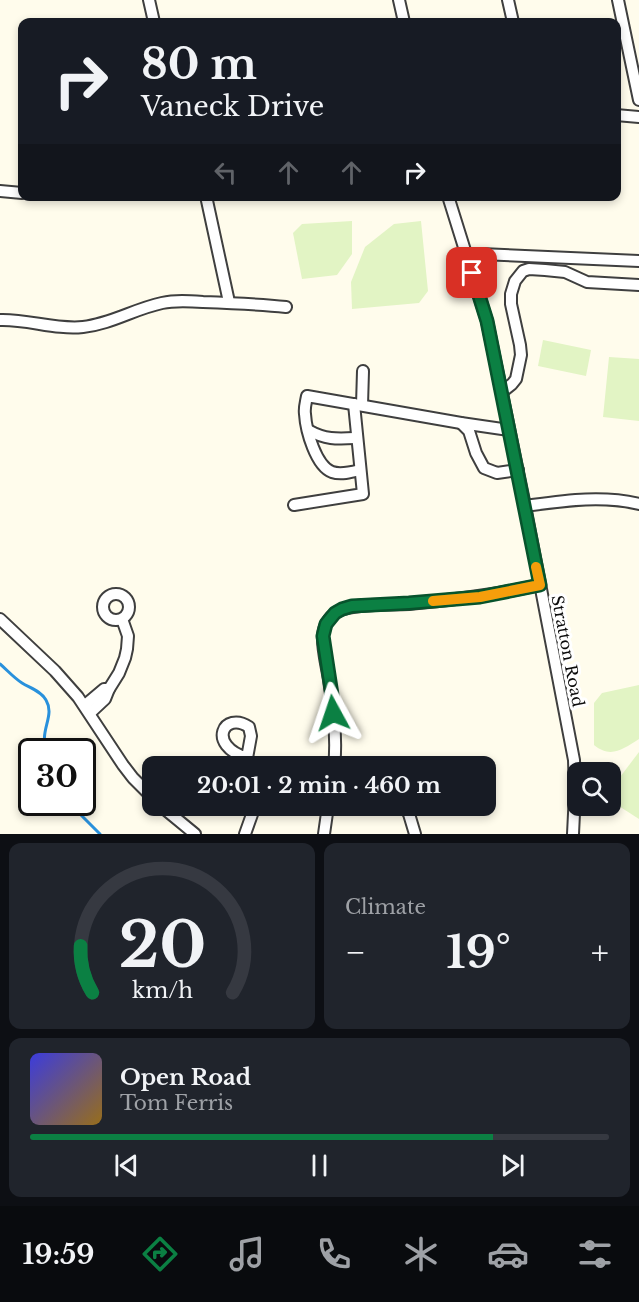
<!DOCTYPE html>
<html lang="en">
<head>
<meta charset="utf-8">
<style>
	:root { --surface:#171b24; --page:#20242c; --text:#f1f3f6; --muted:#9ea1a6; --line:#363941; --accent:#0b8043 }
	body { margin:0; font-family:"Libre Baskerville",serif; background:var(--page); color:var(--text); height:100vh; display:flex; flex-direction:column; font-size:22px; white-space:nowrap }
	* { box-sizing:border-box; margin:0 }
	p { font-size:20px; color:var(--muted) }
	.icon { flex:none; width:33px; height:33px; fill:none; stroke:currentColor; stroke-width:2; stroke-linecap:round; stroke-linejoin:round }
	.map { position:relative; height:834px; overflow:hidden }
	.drawer { display:flex; flex-direction:column; gap:9px; padding:9px; background:#0d0f14; flex:1 }
	.drawer>* { flex:none }
	.hud { position:absolute; left:18px; top:18px; width:603px; height:183px; border-radius:12px; box-shadow:0 3px 9px #0003; background:#171b24; color:var(--text); overflow:hidden }
	.fabs { position:absolute; left:567px; top:762px; display:grid; gap:12px }
	.fabs a { display:grid; place-items:center; width:54px; height:54px; border-radius:12px; background:var(--surface); box-shadow:0 3px 9px #0003; font-size:30px }
	.speed { position:absolute; left:18px; top:738px; display:flex; gap:12px; font-size:30px; font-weight:700; text-align:center }
	.speed>* { display:grid; place-content:center; width:78px; height:78px; border-radius:50%; background:var(--surface); box-shadow:0 3px 9px #0003; line-height:1 }
	.speed .limit { border:3px solid #111; border-radius:9px; background:#fff; color:#111 }
	.pin { position:absolute; display:grid; place-items:center; width:51px; height:51px; color:#fff; margin:-26px; border-radius:12px; box-shadow:0 3px 9px #0006 }
	.me { position:absolute; width:66px; margin:-33px; rotate:355deg; stroke-linejoin:round; filter:drop-shadow(0 0 4px #0008) }
	.turn { display:flex; align-items:center; gap:21px; height:126px; padding:0 24px; font-size:27px }
	.turn .icon { width:78px; height:78px; stroke-width:2.5 }
	.turn b { display:block; font-size:42px; line-height:51px }
	.lanes { display:flex; align-items:center; height:57px; padding:0 24px; background:#0003; justify-content:center; gap:30px; direction:ltr }
	.lanes .off { opacity:.35 }
	.big { font-size:45px; font-weight:700; line-height:1.1 }
	.drawer .card { flex:1; display:flex; flex-direction:column; justify-content:center; gap:9px; min-width:0; padding:0 21px; border-radius:12px; background:var(--page) }
	.drawer .dial { align-items:center; gap:0 }
	.dial svg { height:156px; overflow:visible; fill:none; stroke:var(--line); stroke-width:7; stroke-linecap:round; text-anchor:middle }
	.dial text { fill:var(--text); stroke:none }
	.song { display:flex; align-items:center; gap:18px }
	.cover { width:72px; height:72px; border-radius:9px; background:linear-gradient(135deg,hsl(240 70% 55%),hsl(40 70% 35%)) }
	.played { height:6px; border-radius:3px; background:linear-gradient(90deg,var(--accent) 80%,var(--line) 80%) }
	.keys { display:flex; justify-content:space-around; direction:ltr }
	.heat { display:flex; justify-content:space-between; align-items:center; font-size:33px; direction:ltr }
	.drawer .tiles { flex:1; display:grid; gap:9px; grid-template-columns:1fr 1fr }
	.card:last-child { grid-column:span 2 }
	.trip { position:absolute; left:142px; top:756px; width:354px; height:60px; border-radius:12px; background:var(--surface); box-shadow:0 3px 9px #0003; font-weight:700; line-height:60px; text-align:center }
	.tabs { display:flex; height:96px; justify-content:space-around; align-items:center; background:#090b0e; color:var(--muted) }
	.tabs .icon { width:42px; height:42px }
	.tabs .selected { color:var(--accent) }
	.tabs b { font-size:27px; color:var(--text) }
	.map>svg:first-child { display:block }
	.pitch { fill:#e2f4c4 }
	.lines { fill:none; stroke-linecap:round; stroke-linejoin:round }
	.stream { stroke:#2991dc; stroke-width:3 }
	.minor-casing { stroke:#3f3f3f; stroke-width:14 }
	.minor { stroke:#fff; stroke-width:10 }
	.route-casing { stroke:#07532c; stroke-width:15 }
	.route { stroke:#0b8043; stroke-width:10 }
	.slow { stroke:#f59e0b; stroke-width:10 }
	.labels { text-anchor:middle; dominant-baseline:central; stroke-width:6; stroke-linejoin:round; paint-order:stroke }
	.street-label { font-size:16px; fill:#0c0c0c; stroke:#fff }
</style>
</head>
<body>
<div class="map">
<svg width="639" height="834" viewBox="0 0 639 834">
	<rect width="100%" height="100%" fill="#fffcec"/>
	<g class="pitch">
		<polygon points="352,221 352,254 337,275 302,279 293,233 302,224"/>
		<polygon points="421,221 428,291 419,303 352,309 351,282 365,247 394,224"/>
		<polygon points="543,340 591,350 586,376 538,366"/>
		<polygon points="609,357 639,359 639,421 603,417"/>
		<path d="M 639,685 L 639,739 C 623,749 611,759 594,745 L 594,703 L 602,693 Z"/>
		<polygon points="639,752 639,819 611,801 611,789"/>
	</g>
	<g class="lines">
		<g class="stream">
			<path d="M 0,664 C 7,670 14,678 22,683 C 30,688 41,691 46,700 C 56,717 37,732 48,752"/>
			<polyline points="68,802 100,834"/>
		</g>
		<g class="minor-casing">
			<g id="minor">
				<polyline points="149,0 154,22"/>
				<polyline points="399,0 404,22"/>
				<polyline points="508,0 513,22"/>
				<polyline points="618,0 639,100"/>
				<polyline points="616,115 639,117"/>
				<polyline points="0,191 22,193"/>
				<polyline points="206,196 229,302"/>
				<polyline points="448,196 487,321 525,506 574,760 575,793 573,834"/>
				<polyline points="467,257 481,254 639,261"/>
				<path d="M 0,320 C 28,319 55,330 83,327 C 111,324 134,309 162,303 C 175,300 189,301 203,302 C 231,303 258,304 286,307"/>
				<polyline points="502,392 512,384 516,379 521,355 520,345 511,304 511,294 515,281 523,271 529,269 545,270 565,272 587,282 639,285"/>
				<polyline points="362,405 363,371"/>
				<polyline points="461,423 469,431 476,453 484,468 497,473 518,470"/>
				<path d="M 308,430 C 326,440 337,439 357,438"/>
				<path d="M 360,470 C 352,472 341,475 332,472 C 316,466 306,431 305,414 C 304,408 306,402 307,396 L 461,423 L 509,430"/>
				<polyline points="294,505 363,494 354,404"/>
				<path d="M 525,506 C 563,501 601,495 639,504"/>
				<circle cx="116" cy="607" r="13"/>
				<polyline points="0,619 55,671 78,697 123,765 133,778 153,798"/>
				<polyline points="85,705 104,689 109,689"/>
				<polyline points="90,713 105,699 109,689 119,673 125,658 127,649 128,636 122,619"/>
				<path d="M 247,758 C 206,745 224,710 249,727 L 251,736 L 247,758 L 251,766"/>
				<polyline points="335,763 352,766"/>
				<path d="M 334,766 C 337,742 333,705 329,680 C 327,666 322,649 323,635 C 324,624 331,614 341,610 C 357,603 390,605 409,604 C 453,600 496,595 539,585"/>
				<polyline points="161,806 195,834"/>
				<polyline points="404,806 409,814 415,834"/>
				<polyline points="245,834 255,806"/>
				<polyline points="324,834 328,806"/>
			</g>
		</g>
		<use href="#minor" class="minor"/>
	</g>
	<g class="lines">
		<g class="route-casing">
			<polyline id="route" points="333,713 332,695 323,636 326,624 335,613 342,609 352,606 409,603 480,597 540,585 487,321 472,273"/>
		</g>
		<use href="#route" class="route"/>
		<polyline class="slow" points="433,601 480,597 540,585 536,567"/>
	</g>
	<g class="labels">
		<g class="street-label">
			<text transform="translate(568 651) rotate(79)">Stratton Road</text>
		</g>
	</g>
</svg>
<div class="fabs">
<a><svg class="icon" aria-label="search" viewBox="0 0 24 24"><circle cx="10" cy="10" r="6"/><path d="M15 15l6 6"/></svg></a>
</div>
<div class="speed"><div class="limit">30</div></div>
<div class="pin" style="left:472px;top:273px;background:#d93025"><svg class="icon" aria-label="arrive" viewBox="0 0 24 24"><path d="M6 21V4h12l-3 4 3 4H6"/></svg></div>
<svg class="me" style="left:333px;top:713px" viewBox="-20 -20 40 40"><path d="M0-17L14 15 0 8-14 15z" fill="#0b8043" stroke="#fff" stroke-width="4"/></svg>
<div class="trip">20:01 · 2 min · 460 m</div>
<div class="hud">
<div class="turn"><svg class="icon" aria-label="right" viewBox="0 0 24 24"><path d="M7 20v-9h11M14 6l5 5-5 5"/></svg><div><b>80 m</b>Vaneck Drive</div></div>
<div class="lanes"><svg class="icon off" aria-label="left" viewBox="0 0 24 24"><path d="M17 20v-9H6M10 6l-5 5 5 5"/></svg><svg class="icon off" aria-label="ahead" viewBox="0 0 24 24"><path d="M12 20V5M6 11l6-6 6 6"/></svg><svg class="icon off" aria-label="ahead" viewBox="0 0 24 24"><path d="M12 20V5M6 11l6-6 6 6"/></svg><svg class="icon" aria-label="right" viewBox="0 0 24 24"><path d="M7 20v-9h11M14 6l5 5-5 5"/></svg></div>
</div>
</div>
<section class="drawer">
<div class="tiles">
<div class="card dial"><svg viewBox="0 0 100 80">
<path d="M14 69A42 42 0 1 1 86 69"/>
<path d="M14 69A42 42 0 0 1 8 45" stroke="#0b8043"/>
<text x="50" y="56" font-size="32" font-weight="700">20</text>
<text x="50" y="72" font-size="11">km/h</text>
</svg></div>
<div class="card"><p>Climate</p>
<div class="heat"><a>−</a><b class="big">19°</b><a>+</a></div>
</div>
<div class="card">
<div class="song"><i class="cover"></i><div><b>Open Road</b><p>Tom Ferris</p></div></div>
<div class="played"></div>
<div class="keys"><svg class="icon" aria-label="previous" viewBox="0 0 24 24"><path d="M18 5L8 12l10 7zM5 5v14"/></svg><svg class="icon" aria-label="pause" viewBox="0 0 24 24"><path d="M8 5v14M16 5v14"/></svg><svg class="icon" aria-label="next" viewBox="0 0 24 24"><path d="M6 5l10 7-10 7zM19 5v14"/></svg></div>
</div>
</div>
</section>
<nav class="tabs">
<b>19:59</b>
<svg class="icon selected" aria-label="directions" viewBox="0 0 24 24"><path d="M12 3l9 9-9 9-9-9zM9 14v-3h6M13 9l2 2-2 2"/></svg>
<svg class="icon" aria-label="music" viewBox="0 0 24 24"><path d="M9 18V5l10-2v13"/><circle cx="6" cy="18" r="3"/><circle cx="16" cy="16" r="3"/></svg>
<svg class="icon" aria-label="phone" viewBox="0 0 24 24"><path d="M5 4h4l2 5-3 2q2 4 5 5l2-3 5 2v4C11 20 4 13 5 4z"/></svg>
<svg class="icon" aria-label="climate" viewBox="0 0 24 24"><path d="M12 3v18M4 7l16 10M4 17L20 7"/></svg>
<svg class="icon" aria-label="car" viewBox="0 0 24 24"><path d="M5 17H2v-5l4-1 3-4h7l3 4 3 1v5h-3M9 17h6M6 11h13"/><circle cx="7" cy="17" r="2"/><circle cx="17" cy="17" r="2"/></svg>
<svg class="icon" aria-label="filters" viewBox="0 0 24 24"><path d="M4 7h16M4 17h16"/><circle cx="9" cy="7" r="2"/><circle cx="15" cy="17" r="2"/></svg>
</nav>
</body>
</html>
